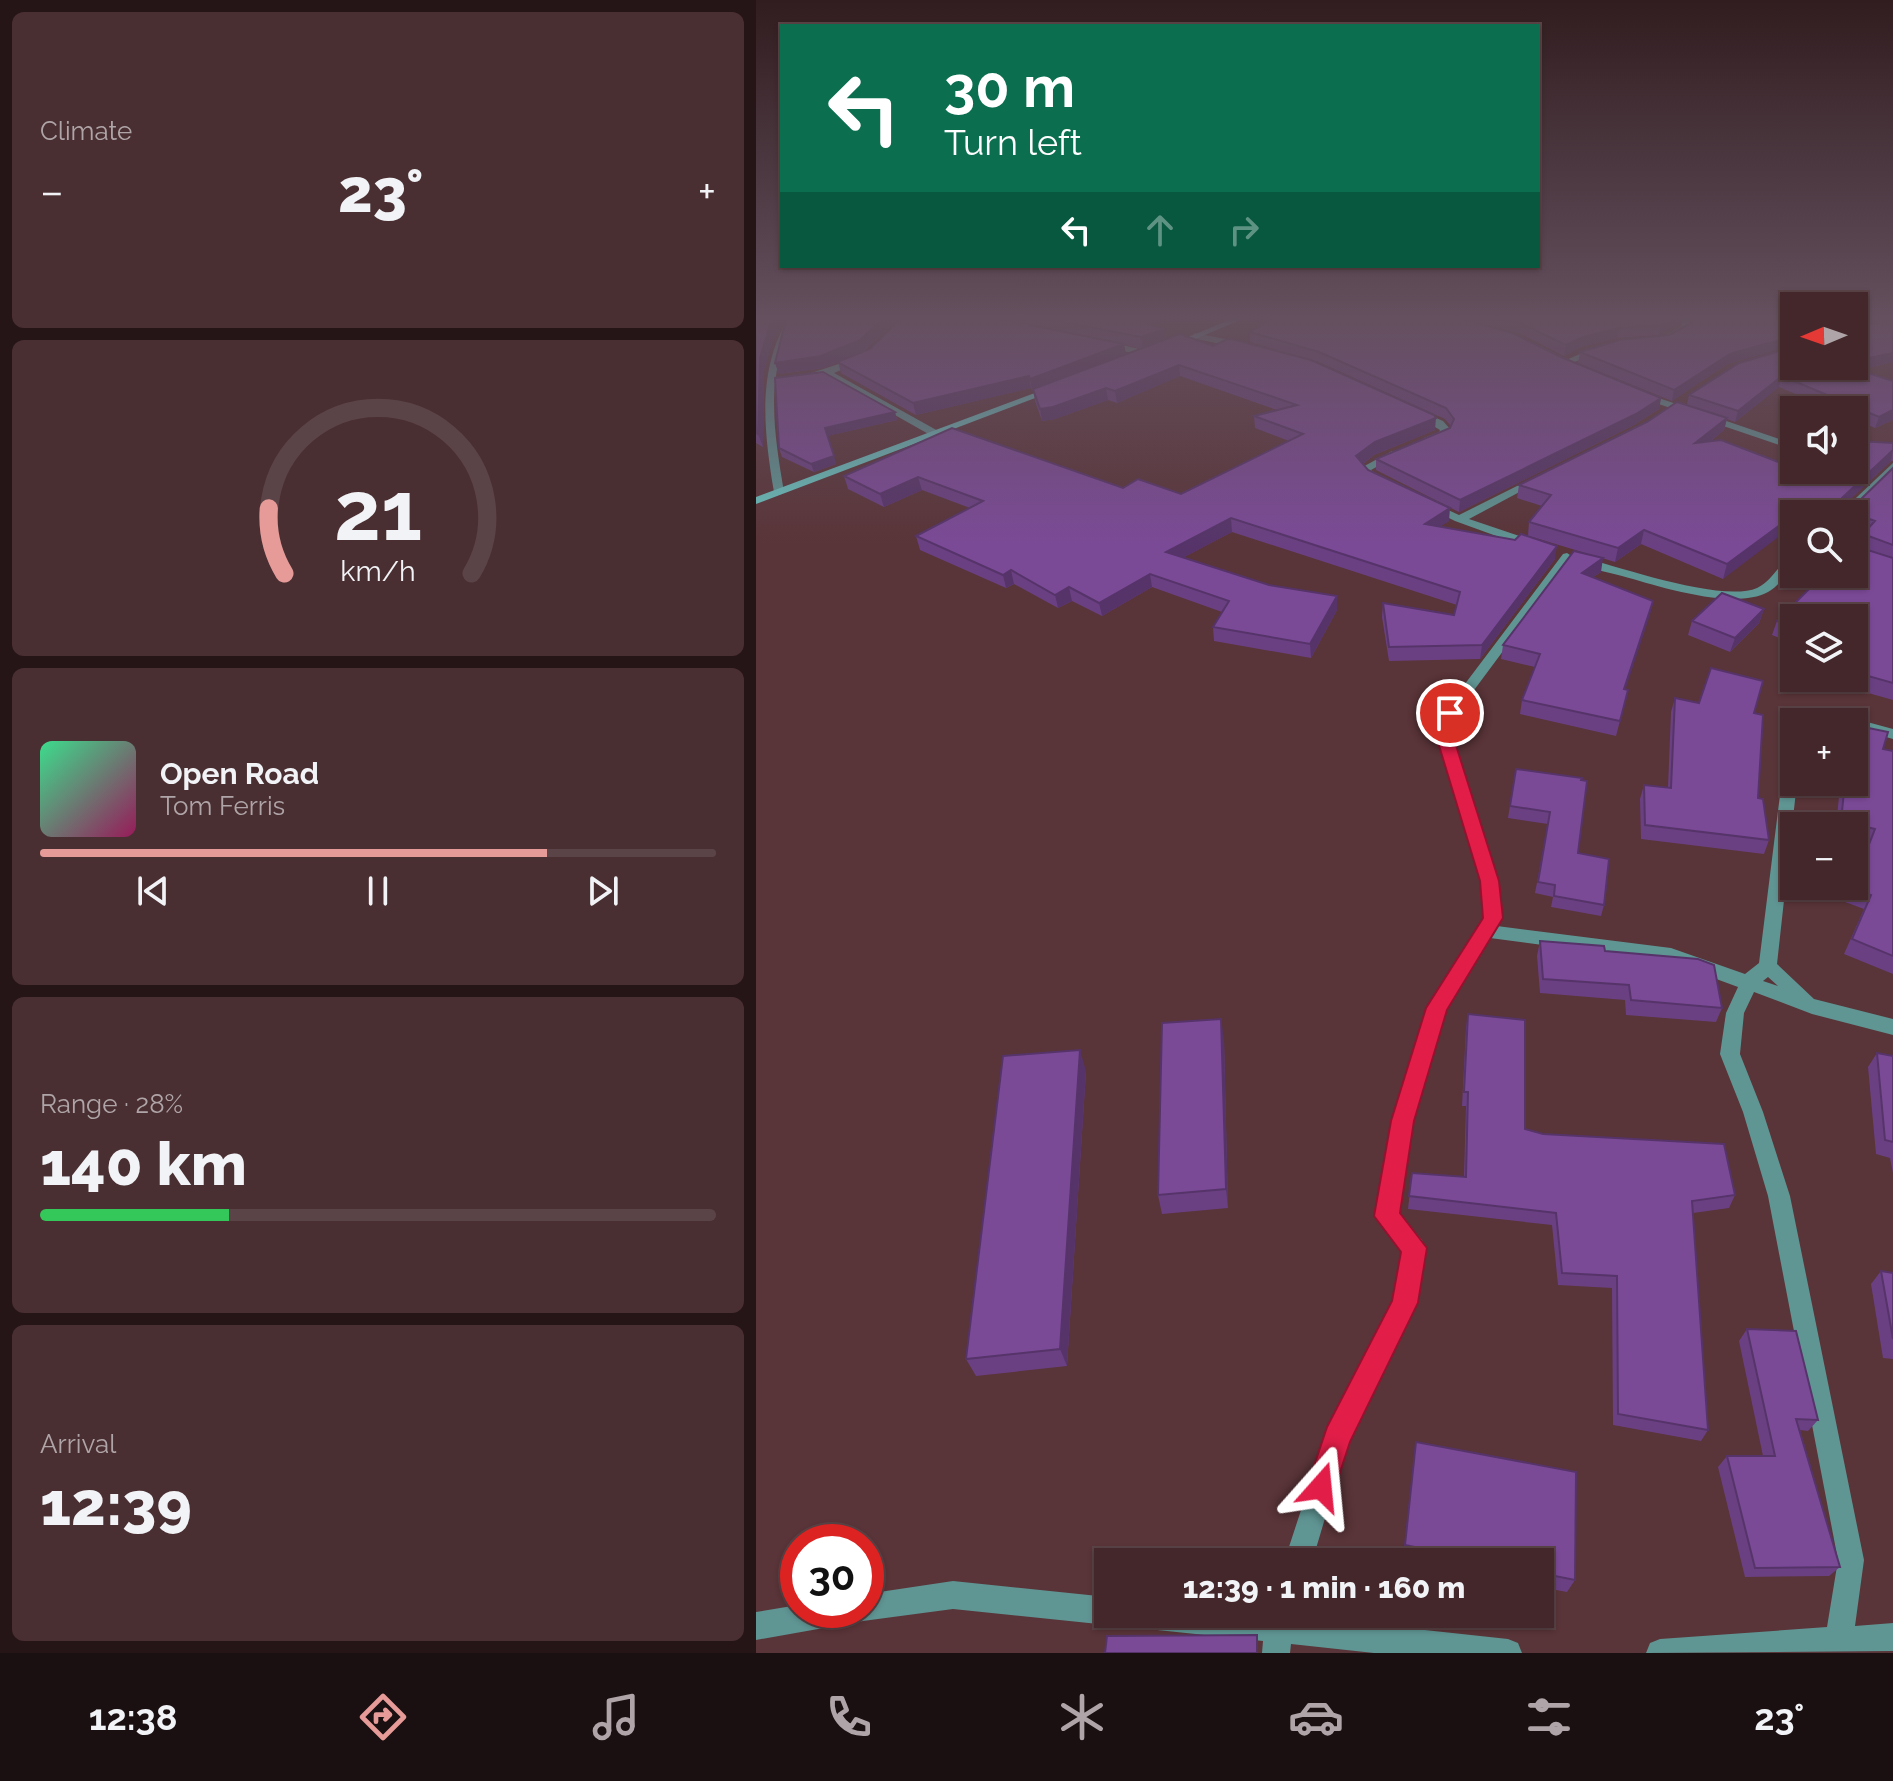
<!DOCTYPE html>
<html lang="en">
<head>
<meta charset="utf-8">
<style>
	:root { --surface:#43272a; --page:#4a2f32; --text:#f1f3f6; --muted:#afa5a8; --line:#5b4447; --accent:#e69b98 }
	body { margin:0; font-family:Raleway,sans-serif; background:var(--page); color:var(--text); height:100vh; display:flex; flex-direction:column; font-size:30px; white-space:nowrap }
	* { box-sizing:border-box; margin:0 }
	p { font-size:26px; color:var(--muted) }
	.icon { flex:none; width:44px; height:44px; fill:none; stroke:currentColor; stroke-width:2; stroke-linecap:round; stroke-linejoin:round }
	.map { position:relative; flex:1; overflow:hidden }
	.side { display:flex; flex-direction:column; gap:12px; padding:12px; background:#251517; width:756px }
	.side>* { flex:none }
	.banner { position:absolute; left:24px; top:24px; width:760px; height:244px; border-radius:0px; box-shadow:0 2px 6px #0004,0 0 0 2px var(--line); background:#0b6e4f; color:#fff; overflow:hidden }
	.needle { width:52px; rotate:268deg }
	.buttons { position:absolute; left:1024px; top:292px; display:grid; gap:16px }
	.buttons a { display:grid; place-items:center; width:88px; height:88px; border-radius:0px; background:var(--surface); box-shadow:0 2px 6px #0004,0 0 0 2px var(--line); font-size:40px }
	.speed { position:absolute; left:24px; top:1524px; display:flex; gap:16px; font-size:40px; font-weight:700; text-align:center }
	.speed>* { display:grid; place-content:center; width:104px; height:104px; border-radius:50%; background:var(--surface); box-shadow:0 2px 6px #0004,0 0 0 2px var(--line); line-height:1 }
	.speed .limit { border:12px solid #d22; background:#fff; color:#111 }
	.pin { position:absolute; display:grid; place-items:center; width:68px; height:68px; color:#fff; margin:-34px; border:4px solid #fff; border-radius:50%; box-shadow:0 2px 8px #0007 }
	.me { position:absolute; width:88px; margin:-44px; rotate:18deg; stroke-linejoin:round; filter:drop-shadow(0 0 6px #0008) }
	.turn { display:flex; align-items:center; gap:28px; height:168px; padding:0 32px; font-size:36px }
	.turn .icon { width:104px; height:104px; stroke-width:2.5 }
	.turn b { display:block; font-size:56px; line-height:68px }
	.lanes { display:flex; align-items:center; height:76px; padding:0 32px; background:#0003; justify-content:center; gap:40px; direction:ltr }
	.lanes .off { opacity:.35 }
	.big { font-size:60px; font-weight:800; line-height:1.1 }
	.side .widget { flex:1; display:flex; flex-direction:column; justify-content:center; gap:12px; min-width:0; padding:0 28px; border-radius:12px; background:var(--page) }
	.side .dial { align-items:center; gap:0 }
	.dial svg { height:208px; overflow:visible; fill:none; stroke:var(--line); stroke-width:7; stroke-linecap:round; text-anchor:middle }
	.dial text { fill:var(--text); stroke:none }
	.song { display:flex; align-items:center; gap:24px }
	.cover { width:96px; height:96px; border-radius:12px; background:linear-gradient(135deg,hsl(150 70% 55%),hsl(330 70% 35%)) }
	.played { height:8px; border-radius:4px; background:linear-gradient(90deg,var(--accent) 75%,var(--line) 75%) }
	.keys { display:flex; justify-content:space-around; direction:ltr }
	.heat { display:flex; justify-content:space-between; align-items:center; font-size:44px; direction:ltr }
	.charge { height:12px; border-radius:6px; background:linear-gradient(90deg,#34c759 28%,var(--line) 0) }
	.trip { position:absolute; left:338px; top:1548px; width:460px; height:80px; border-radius:0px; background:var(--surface); box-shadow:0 2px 6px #0004,0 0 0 2px var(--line); font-weight:800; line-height:80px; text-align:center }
	.menu { display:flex; height:128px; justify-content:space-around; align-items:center; background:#1b1011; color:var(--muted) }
	.menu .icon { width:56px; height:56px }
	.menu .active { color:var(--accent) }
	.menu b { font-size:36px; color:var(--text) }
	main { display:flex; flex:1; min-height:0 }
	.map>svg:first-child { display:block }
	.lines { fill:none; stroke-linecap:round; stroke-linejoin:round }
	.street { fill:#5f9593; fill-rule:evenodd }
	.secondary { fill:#6ac5c1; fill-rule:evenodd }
	.wall { fill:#6a4082; fill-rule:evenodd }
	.shaded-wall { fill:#56346a }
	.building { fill:#7b4a97; stroke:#56346a; stroke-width:2 }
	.route { fill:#e11d48; stroke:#92132f; stroke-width:2 }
</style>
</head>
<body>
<main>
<section class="side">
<div class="widget"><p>Climate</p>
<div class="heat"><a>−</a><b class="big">23°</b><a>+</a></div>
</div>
<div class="widget dial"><svg viewBox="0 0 100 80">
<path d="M14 69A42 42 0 1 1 86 69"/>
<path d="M14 69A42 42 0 0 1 8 44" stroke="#e69b98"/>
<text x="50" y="56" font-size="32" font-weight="700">21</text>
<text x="50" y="72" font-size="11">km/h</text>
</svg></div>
<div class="widget">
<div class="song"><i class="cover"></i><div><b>Open Road</b><p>Tom Ferris</p></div></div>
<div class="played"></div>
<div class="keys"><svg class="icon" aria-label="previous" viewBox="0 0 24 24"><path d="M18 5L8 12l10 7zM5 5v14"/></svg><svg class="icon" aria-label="pause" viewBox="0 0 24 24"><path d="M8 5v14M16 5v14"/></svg><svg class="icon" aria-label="next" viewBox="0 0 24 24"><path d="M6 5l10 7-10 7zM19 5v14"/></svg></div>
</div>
<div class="widget"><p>Range · 28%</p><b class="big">140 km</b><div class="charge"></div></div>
<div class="widget"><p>Arrival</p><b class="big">12:39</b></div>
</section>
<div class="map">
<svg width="1137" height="1653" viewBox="0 0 1137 1653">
	<rect width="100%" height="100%" fill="#593438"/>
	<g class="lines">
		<g class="street">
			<path d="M 34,316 L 42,316 C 7,370 18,432 28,492 L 23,495 L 18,492 C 8,432 0,369 34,316 Z"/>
			<polygon points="926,316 934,316 933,329 916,339 910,339 910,335 926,326"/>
			<polygon points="439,333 484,342 488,345 484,348 436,338 435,336"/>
			<polygon points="349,341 396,352 397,354 393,357 346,346 345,344"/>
			<polygon points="843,346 846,347 846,351 811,365 803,363"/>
			<polygon points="98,359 106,361 78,373 184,432 184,436 176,436 70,376 51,379 46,376"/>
			<polygon points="885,392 1038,444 1038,450 882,397 882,393"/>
			<polygon points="662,410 687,421 694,429 692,436 668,442 668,438 683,432 684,430 659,415 659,411"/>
			<polygon points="636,451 645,453 615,470 625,478 625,482 617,482 603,469"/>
			<polygon points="1137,463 1137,472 1095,514 1083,514"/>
			<polygon points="777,478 786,480 713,519 784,543 784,549 776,549 699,521 669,506 679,504 703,515"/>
			<path d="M 811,553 L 817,557 L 701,713 L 696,739 L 741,881 L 746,918 L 741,926 L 915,948 L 989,974 L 1003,963 L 1031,739 L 1038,734 L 1038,782 L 1041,782 L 1021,964 L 1058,999 L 1137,1019 L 1137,1035 L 1056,1014 L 998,992 L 988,1013 L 984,1054 L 1007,1112 L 1034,1196 L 1108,1560 L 1099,1626 L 1137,1623 L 1137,1651 L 890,1653 L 894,1643 L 904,1639 L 1071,1627 L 1082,1560 L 1012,1196 L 987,1112 L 964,1054 L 970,1013 L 982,987 L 914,962 L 734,938 L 690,1010 L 657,1121 L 642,1213 L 666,1240 L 669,1248 L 661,1303 L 592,1441 L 556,1562 L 528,1562 L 572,1428 L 638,1301 L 646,1251 L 620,1216 L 637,1121 L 672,1008 L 728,917 L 725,881 L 682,739 L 687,713 L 807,554 ZM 1012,977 L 1022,986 L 1007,981 Z"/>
			<path d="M 1038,555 L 1038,565 C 1030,574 1022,587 1012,592 C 977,611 902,586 866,576 C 851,572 831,569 819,561 L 825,557 C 864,567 966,603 1001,588 C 1017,581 1023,562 1038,555 Z"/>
			<polygon points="1078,713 1137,729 1137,739 1098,728 1098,722 1052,722 1054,719"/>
			<polygon points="197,1581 352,1597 352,1614 365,1614 362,1621 352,1625 197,1609 107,1621 0,1640 0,1612 42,1605 42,1610 110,1610 110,1594"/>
			<polygon points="368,1614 539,1614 539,1616 752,1639 762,1643 766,1653 618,1653 535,1644 534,1653 506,1653 507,1641 382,1628 372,1624"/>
		</g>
		<g class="secondary">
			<polygon points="483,316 494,316 420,347 413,345"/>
			<polygon points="295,387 303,389 0,504 0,497"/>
		</g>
	</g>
	<g class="wall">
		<polygon points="0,316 32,316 17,339 8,370 7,447 0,443"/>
		<path d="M 144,316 L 108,351 L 114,349 L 147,316 L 414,316 L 414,317 L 395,324 L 409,329 L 410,340 L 679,430 L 618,455 L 607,464 L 612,470 L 693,521 L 684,526 L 759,540 L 772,536 L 773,522 L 786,506 L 761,498 L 763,485 L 931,405 L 933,395 L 1038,366 L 1098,316 L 1137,316 L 1100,326 L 1099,328 L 1137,319 L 1137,362 L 1102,370 L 1137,381 L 1137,420 L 1119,428 L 1098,419 L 1098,410 L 1078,410 L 1023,387 L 979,422 L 971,419 L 968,430 L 955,441 L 1038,470 L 1098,470 L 1102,441 L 1137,443 L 1137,461 L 1135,461 L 1091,502 L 1102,502 L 1137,468 L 1137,700 L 1084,685 L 1086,678 L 1098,678 L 1098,618 L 1038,618 L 1038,644 L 1016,635 L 1021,621 L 1102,546 L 1108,533 L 1098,529 L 1098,514 L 1038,514 L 967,579 L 885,544 L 859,562 L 773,536 L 799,559 L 724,659 L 633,661 L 626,617 L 627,603 L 698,615 L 701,605 L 476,532 L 426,558 L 513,585 L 581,596 L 581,610 L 555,658 L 458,641 L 457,627 L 466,612 L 396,587 L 346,616 L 316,601 L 302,608 L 258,584 L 250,588 L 164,550 L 160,536 L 214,508 L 166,490 L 128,507 L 92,489 L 88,476 L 196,428 L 367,488 L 425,494 L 533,441 L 499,428 L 498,416 L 521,410 L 424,376 L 361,403 L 352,400 L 299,419 L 286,421 L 279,401 L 277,390 L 276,390 L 275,388 L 160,415 L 85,373 L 82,362 L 68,368 L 23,374 L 19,363 ZM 368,345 L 373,346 L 386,349 L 370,355 Z"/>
		<polygon points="696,316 925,316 923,324 903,335 861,338 825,347 808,356 763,333"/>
		<polygon points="937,316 1038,316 1038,345 971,364 916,401 822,363 824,352 913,335 936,322"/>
		<polygon points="494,332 805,357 905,398 903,409 878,425 703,512 620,470 620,459 694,428 695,426 689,419 563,362 494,342"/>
		<polygon points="139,412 141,420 71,436 80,464 58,472 26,457 23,448"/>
		<polygon points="818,551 845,572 837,577 897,601 869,689 872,690 860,736 764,714 766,700 779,667 745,659 747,645"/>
		<polygon points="1008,609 1003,623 974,652 932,635 936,621"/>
		<polygon points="919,698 998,713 1002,798 1013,840 1008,854 885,839 884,799 888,785 912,788 915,712"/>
		<polygon points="1127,749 1137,751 1137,974 1088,954 1108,909 1089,902 1096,886 1098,886 1098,880 1112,844 1098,840 1098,826 1080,826 1084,787 1086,782 1098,782"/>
		<polygon points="760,769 826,778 822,853 848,905 845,916 795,907 797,897 779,893 792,824 752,818"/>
		<polygon points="784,941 849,951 966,1008 960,1022 870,1015 869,1000 784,993 781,956"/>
		<polygon points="712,1014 769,1129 979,1195 973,1208 937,1213 952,1430 945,1441 857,1425 856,1288 802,1285 796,1225 652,1209 656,1173 708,1177 710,1106 706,1106 710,1028"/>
		<polygon points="468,1040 472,1208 406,1214 402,1195"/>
		<polygon points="1121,1053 1137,1056 1137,1173 1134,1158 1120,1154 1112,1067"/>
		<polygon points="330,1071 311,1366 220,1376 210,1359"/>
		<polygon points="1125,1271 1137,1273 1137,1359 1127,1358 1115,1284"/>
		<polygon points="991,1329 1062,1420 1052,1431 1044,1430 1084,1567 1073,1576 989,1577 962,1467 971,1456 1007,1456 983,1341"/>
		<polygon points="660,1442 819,1580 811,1592 784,1587 784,1562 663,1562 647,1559"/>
	</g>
	<g class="shaded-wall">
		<polygon points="21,316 32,316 17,339 8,370 7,447 2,434 4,358 13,328"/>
		<polygon points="130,316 144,316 107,351 68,368 23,374 19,363"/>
		<polygon points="387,316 414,316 414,317 380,330 379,319"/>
		<polygon points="923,316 925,316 923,324 903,335 905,325"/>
		<polygon points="1106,316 1136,316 1098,327 1100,317"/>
		<polygon points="863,328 861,338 825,347 808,356 810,345 827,337"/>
		<polygon points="409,329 410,340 387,349 385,337"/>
		<polygon points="1038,336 1038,345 971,364 916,401 918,390 974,354"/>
		<polygon points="368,344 370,355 276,390 274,379"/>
		<polygon points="1137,353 1137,362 1080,375 1083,366 1098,366 1098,361"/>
		<polygon points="423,365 424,376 361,403 359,391"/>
		<polygon points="273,376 275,388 160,415 157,403"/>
		<polygon points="1026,376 1023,387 979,422 982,411"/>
		<polygon points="350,388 352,400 299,419 286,421 284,409"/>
		<polygon points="905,398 903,409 878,425 703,512 704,500"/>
		<polygon points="1137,410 1137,420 1119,428 1123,417"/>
		<polygon points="139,412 141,420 71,436 69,428"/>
		<polygon points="680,418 679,430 618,455 600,469 600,456 619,442"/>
		<polygon points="971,418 968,430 936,456 939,443"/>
		<polygon points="1137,450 1135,461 1084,509 1086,498"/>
		<polygon points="78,456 80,464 58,472 55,464"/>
		<polygon points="162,477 166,490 128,507 124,494"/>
		<polygon points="1061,500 1057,514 1052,514 1055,506"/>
		<polygon points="1051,505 1048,514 1038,514"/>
		<polygon points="694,508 693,521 668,537 669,524"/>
		<polygon points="1038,514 1038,525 967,579 971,564"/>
		<polygon points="475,518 476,532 411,566 410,552"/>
		<polygon points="888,530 885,544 859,562 862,548"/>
		<polygon points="801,546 799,559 724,659 726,645"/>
		<polygon points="847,558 845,572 823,586 826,573"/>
		<polygon points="255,570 258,584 250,588 247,575"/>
		<polygon points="394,574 396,587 346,616 343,603"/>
		<polygon points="313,587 316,601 302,608 299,595"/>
		<polygon points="581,596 581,610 555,658 554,644"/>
		<polygon points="897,601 894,615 865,703 868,689"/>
		<polygon points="1008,609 1003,623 974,652 979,638"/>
		<polygon points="465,1019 468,1040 472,1208 470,1189"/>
		<polygon points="324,1050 330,1071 311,1366 304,1349"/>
	</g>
	<g class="building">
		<polygon points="0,316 21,316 13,328 4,358 2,434 0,433"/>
		<polygon points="34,316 130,316 104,340 65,356 19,363 29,324"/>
		<polygon points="147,316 229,316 368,344 274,379 273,376 157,403 81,362 114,349"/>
		<polygon points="276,316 387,316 379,319 409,329 385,337"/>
		<polygon points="522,316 696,316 756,333 805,357 905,398 880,414 704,500 620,459 694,428 698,419 690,408 563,352 494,332"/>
		<polygon points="735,316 923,316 905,325 863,328 827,337 810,345 764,323"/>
		<polygon points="938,316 1038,316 1038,336 974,354 918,390 824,352 864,340 913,335 937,322"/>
		<polygon points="1098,316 1106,316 1100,317 1099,328 1137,319 1137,353 1098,361"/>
		<polygon points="424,334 457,346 472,339 479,340 555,360 678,415 680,418 619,442 600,456 612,470 694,508 669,524 759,540 765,534 801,546 726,645 633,647 627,603 698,615 704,592 475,518 410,552 513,585 581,596 554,644 457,627 473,601 394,574 343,603 313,587 299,595 255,570 247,575 160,536 227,501 162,477 124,494 88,476 196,428 367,488 382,479 425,494 547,434 498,416 541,405 423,365 359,391 350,388 297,407 284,409 277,389"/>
		<polygon points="1038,347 1038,366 1090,366 1137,381 1137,410 1123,417 1026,376 982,411 933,395 983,363"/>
		<polygon points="67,372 139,412 69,428 78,456 55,464 23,448 19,378"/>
		<polygon points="921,402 971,418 939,443 965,440 1038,468 1038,470 1098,470 1098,438 1100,438 1102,441 1137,443 1137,450 1086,498 1086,502 1102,502 1137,468 1137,545 1107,534 1119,521 1061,500 1055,506 1051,505 971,564 888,530 862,548 773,522 795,495 763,485 891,422"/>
		<polygon points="1100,541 1102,547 1137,558 1137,683 1098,672 1098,618 1038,618 1038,628 1021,621 1068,574 1098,574 1098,543"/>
		<polygon points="818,551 847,558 826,573 897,601 868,689 872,690 864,721 766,700 784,654 747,645"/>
		<polygon points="966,593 1008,609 979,638 936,621"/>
		<polygon points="955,668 1007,681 998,713 1007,715 1002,798 1007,799 1013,840 889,825 888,785 915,788 919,698 943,703"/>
		<polygon points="1098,725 1132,732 1127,749 1137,751 1137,956 1096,939 1115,895 1096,888 1119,829 1085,821 1089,782 1098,782"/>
		<polygon points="760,769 826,778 825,780 831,781 822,853 853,859 848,905 798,896 799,885 782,882 794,812 754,806"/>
		<polygon points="784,941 848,946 849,951 942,959 958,965 966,1008 875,1000 873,985 787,979"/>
		<polygon points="712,1014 769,1020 769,1129 787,1134 968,1144 979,1195 936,1201 952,1430 862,1414 861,1276 806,1273 800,1213 653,1196 656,1173 710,1177 712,1092 708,1092"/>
		<polygon points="465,1019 470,1189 402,1195 406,1023"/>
		<polygon points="324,1050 304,1349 210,1359 247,1056"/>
		<polygon points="1121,1053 1137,1056 1137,1142 1129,1140"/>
		<polygon points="1125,1271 1137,1273 1137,1339"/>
		<polygon points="991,1329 1040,1331 1062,1420 1040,1419 1084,1567 999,1568 971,1456 1019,1456"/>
		<polygon points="660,1442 820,1472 819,1580 784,1573 784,1562 731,1562 649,1545"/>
		<polygon points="501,1635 501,1653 349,1653 351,1636"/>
	</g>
	<linearGradient id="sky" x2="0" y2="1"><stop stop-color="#311d1f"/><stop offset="0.58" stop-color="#64505e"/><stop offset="1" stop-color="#64505e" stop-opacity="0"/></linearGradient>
	<rect width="1137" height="547" fill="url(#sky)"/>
	<polygon class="route" points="694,708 702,713 698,739 743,881 747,918 691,1010 658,1121 644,1213 671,1248 662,1303 594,1442 576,1497 565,1502 555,1497 551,1487 571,1427 636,1301 645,1252 618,1216 635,1121 670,1008 727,918 724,881 681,739 686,713"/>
</svg>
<div class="buttons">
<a><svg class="needle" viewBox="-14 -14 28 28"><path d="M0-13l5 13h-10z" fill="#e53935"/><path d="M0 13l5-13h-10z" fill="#afa5a8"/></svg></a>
<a><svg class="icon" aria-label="sound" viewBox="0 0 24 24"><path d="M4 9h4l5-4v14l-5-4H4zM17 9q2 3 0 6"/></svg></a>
<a><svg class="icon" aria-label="search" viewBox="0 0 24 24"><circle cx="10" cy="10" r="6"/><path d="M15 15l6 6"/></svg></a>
<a><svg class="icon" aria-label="layers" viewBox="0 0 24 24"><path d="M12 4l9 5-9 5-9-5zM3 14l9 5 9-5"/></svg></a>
<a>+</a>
<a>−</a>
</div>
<div class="speed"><div class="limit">30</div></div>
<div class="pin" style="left:694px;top:713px;background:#d93025"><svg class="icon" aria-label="arrive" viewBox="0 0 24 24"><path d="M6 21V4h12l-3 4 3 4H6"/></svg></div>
<svg class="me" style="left:565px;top:1487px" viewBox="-20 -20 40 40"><path d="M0-17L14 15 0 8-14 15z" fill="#e11d48" stroke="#fff" stroke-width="4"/></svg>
<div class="trip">12:39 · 1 min · 160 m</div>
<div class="banner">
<div class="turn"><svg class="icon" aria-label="left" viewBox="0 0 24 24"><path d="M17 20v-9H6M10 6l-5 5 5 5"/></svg><div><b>30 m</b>Turn left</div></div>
<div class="lanes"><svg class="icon" aria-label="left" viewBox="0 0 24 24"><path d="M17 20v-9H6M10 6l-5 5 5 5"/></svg><svg class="icon off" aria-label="ahead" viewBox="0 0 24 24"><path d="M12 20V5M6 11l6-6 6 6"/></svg><svg class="icon off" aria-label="right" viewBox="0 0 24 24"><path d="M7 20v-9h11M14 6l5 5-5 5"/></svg></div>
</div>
</div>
</main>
<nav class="menu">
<b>12:38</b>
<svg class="icon active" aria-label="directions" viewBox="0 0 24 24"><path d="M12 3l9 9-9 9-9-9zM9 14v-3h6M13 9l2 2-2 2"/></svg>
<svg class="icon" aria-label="music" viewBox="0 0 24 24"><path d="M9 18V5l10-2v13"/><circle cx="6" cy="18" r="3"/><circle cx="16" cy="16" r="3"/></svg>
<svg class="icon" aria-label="phone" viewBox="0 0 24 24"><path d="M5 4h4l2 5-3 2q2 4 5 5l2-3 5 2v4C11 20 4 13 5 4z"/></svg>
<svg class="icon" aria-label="climate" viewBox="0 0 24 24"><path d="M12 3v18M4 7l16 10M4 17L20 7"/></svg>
<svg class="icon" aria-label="car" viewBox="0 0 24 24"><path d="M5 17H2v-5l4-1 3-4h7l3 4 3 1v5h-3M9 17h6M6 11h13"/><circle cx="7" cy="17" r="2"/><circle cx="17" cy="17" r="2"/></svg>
<svg class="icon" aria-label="filters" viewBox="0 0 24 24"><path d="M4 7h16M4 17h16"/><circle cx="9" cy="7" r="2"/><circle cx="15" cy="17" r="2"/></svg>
<b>23°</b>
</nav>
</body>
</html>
